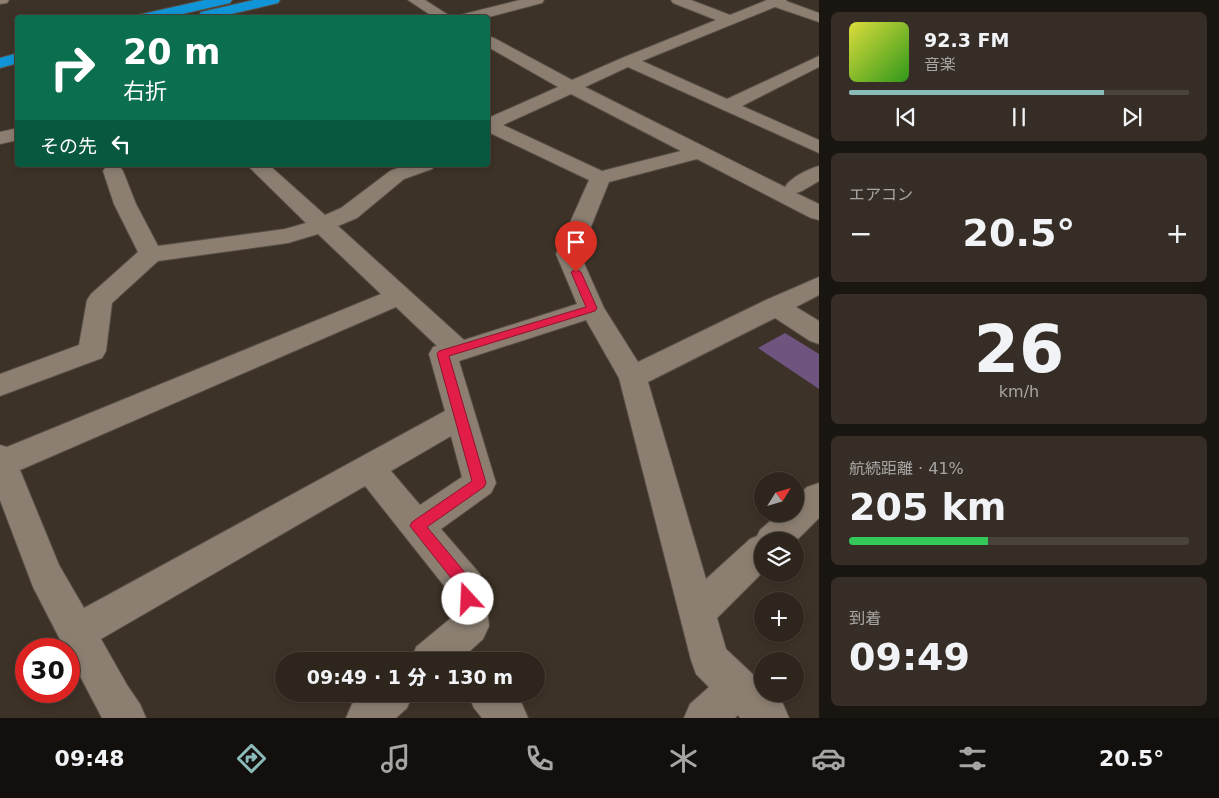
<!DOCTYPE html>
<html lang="ja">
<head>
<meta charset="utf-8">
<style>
	:root { --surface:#2e261d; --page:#362e26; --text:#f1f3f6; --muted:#a7a5a4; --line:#49433b; --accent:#8bbbb9 }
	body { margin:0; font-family:"DejaVu Sans","Noto Sans JP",sans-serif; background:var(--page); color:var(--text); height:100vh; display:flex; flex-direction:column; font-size:19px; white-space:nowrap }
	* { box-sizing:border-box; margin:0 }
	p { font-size:16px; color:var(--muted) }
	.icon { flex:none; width:28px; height:28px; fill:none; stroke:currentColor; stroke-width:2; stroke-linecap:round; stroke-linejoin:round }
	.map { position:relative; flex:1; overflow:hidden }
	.details { display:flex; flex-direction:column; gap:12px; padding:12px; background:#191510; width:400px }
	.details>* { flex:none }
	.guide { position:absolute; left:15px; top:15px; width:475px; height:152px; border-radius:5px; box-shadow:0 2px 8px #0003,0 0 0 1px var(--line); background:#0b6e4f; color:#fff; overflow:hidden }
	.needle { width:32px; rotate:53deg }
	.controls { position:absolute; left:754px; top:472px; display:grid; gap:10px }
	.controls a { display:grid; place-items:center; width:50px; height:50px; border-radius:50%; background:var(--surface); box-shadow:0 2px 8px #0003,0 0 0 1px var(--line); font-size:25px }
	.speed { position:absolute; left:15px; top:638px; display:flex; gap:10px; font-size:25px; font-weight:700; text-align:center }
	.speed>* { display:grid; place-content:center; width:65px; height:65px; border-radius:50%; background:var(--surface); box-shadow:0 2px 8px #0003,0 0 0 1px var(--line); line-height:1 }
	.speed .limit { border:8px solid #d22; background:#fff; color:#111 }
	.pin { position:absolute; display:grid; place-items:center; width:42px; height:42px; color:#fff; margin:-51px -21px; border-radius:50% 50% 50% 0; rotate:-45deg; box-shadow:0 0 5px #0007 }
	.pin .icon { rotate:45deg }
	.me { position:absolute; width:55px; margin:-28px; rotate:340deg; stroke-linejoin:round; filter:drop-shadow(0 0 4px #0008) }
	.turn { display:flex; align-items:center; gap:18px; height:105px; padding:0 25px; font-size:22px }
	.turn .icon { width:65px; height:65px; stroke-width:2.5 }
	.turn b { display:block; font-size:35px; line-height:42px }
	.then { display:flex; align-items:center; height:48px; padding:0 25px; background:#0003; gap:10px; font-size:19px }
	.big { font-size:38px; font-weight:800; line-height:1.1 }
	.details .card { flex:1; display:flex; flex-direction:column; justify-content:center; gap:8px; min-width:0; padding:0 18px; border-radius:8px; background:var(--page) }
	.details .dial { align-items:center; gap:0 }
	.dial b { font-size:65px; line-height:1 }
	.song { display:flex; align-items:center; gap:15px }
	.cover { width:60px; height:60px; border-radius:8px; background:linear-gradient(135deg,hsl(60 70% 55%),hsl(110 70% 35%)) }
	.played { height:5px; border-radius:2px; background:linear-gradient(90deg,var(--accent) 75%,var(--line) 75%) }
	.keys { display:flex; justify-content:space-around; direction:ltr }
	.heat { display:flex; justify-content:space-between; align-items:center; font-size:28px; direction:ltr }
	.charge { height:8px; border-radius:4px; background:linear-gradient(90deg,#34c759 41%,var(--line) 0) }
	.trip { position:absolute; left:275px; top:652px; width:270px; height:50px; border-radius:25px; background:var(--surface); box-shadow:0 2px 8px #0003,0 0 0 1px var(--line); font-weight:800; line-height:50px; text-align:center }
	.tabs { display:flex; height:80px; justify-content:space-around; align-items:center; background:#120f0c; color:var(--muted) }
	.tabs .icon { width:35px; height:35px }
	.tabs .selected { color:var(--accent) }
	.tabs b { font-size:22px; color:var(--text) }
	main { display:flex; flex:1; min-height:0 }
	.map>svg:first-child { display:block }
	.building { fill:#6e547f }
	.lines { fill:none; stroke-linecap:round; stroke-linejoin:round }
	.minor-casing { stroke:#584f45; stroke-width:2 }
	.highway-casing { stroke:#584f45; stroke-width:2 }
	.minor { fill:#8c7f72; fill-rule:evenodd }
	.highway { fill:#1096d8; fill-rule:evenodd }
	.route { fill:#e11d48; stroke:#92132f }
</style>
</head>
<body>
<main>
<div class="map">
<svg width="819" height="718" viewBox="0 0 819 718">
	<rect width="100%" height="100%" fill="#3d3227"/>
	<polygon class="building" points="785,333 819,354 819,389 758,348"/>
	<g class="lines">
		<g class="minor-casing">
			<g id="minor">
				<polygon points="0,0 9,0 7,3 0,4"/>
				<polygon points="408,0 425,0 453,18 435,18"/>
				<polygon points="520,0 544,0 542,3 485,18 458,18 460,15"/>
				<path d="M 671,0 L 691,0 L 730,15 L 767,0 L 787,0 L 786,1 L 819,13 L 819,22 L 775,7 L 642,61 L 727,99 L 819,56 L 819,67 L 742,106 L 819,140 L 819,153 L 628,67 L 585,87 L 785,187 C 791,177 808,169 819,166 L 819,181 L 802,191 L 796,193 L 819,204 L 819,220 L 811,218 L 697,159 L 609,182 L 580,254 L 604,308 L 638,362 L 766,300 L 819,277 L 819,295 L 796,307 L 819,321 L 819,344 L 810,341 L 775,318 L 648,382 L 706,579 L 750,539 L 757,536 L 760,530 L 778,514 L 795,514 L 795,498 L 807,487 L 819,483 L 819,518 L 795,542 L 762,541 L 762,573 L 717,618 L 726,649 L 762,683 L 762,694 L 773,694 L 783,704 L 789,718 L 740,718 L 738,715 L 735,718 L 684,718 L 690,704 L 709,687 L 696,674 L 691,660 L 619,378 L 586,320 L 459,361 L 496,483 L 491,493 L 441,529 L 480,574 L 485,586 L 489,626 L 483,639 L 459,661 L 411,661 L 416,647 L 451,618 L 449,592 L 365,486 L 101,639 L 127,685 L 140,704 L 146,718 L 102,718 L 69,655 L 69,649 L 65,649 L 33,587 L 0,500 L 0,445 L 7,447 L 381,294 L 318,234 L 288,243 L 158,261 L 112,303 L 106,351 L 102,358 L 0,396 L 0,374 L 79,345 L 87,300 L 91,294 L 138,252 L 114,204 L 103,171 L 106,167 L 112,165 L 120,167 L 123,171 L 136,204 L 158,246 L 285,229 L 306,223 L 247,165 L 269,165 L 325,215 L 341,208 L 390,171 L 406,165 L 435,165 L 432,169 L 404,179 L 357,218 L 338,226 L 464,340 L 577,304 L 556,254 L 589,180 L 488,132 L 488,118 L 558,87 L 488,47 L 488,36 L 494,38 L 572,80 L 622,58 L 716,20 L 673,3 ZM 571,94 L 681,151 L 602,171 L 503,125 ZM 396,307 L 437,346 L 433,347 L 429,354 L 445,411 L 84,608 L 59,565 L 20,470 ZM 451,436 L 462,477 L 420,505 L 391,471 Z"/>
				<polygon points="18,128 18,140 0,144 0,132"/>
				<polygon points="363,694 413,694 407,708 396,718 346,718 352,704"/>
				<polygon points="468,694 514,694 522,704 528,718 482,718 474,708"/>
			</g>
		</g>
		<g class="highway-casing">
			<g id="highway">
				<polygon points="205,0 232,0 230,3 165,18 136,18 138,15"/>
				<polygon points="254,0 280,0 278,3 214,18 200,18 199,15 201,12"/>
				<polygon points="18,53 18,63 0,68 0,58"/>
			</g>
		</g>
		<use href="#minor" class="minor"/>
		<use href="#highway" class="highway"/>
	</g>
	<polygon class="route" points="576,269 581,272 597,308 595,311 449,356 486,483 484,487 427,527 472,581 475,599 473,604 468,607 462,604 459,588 410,526 412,522 472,481 437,354 439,351 586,307 571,272"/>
</svg>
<div class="controls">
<a><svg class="needle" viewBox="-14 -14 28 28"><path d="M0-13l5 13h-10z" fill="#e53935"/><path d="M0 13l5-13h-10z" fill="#a7a5a4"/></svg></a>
<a><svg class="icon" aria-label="layers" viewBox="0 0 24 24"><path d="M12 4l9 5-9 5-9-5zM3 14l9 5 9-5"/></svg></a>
<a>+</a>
<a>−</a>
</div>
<div class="speed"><div class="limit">30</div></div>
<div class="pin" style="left:576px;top:272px;background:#d93025"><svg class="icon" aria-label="arrive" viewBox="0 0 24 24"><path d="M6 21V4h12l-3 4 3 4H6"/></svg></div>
<svg class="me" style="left:468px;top:599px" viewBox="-20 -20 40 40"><circle r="19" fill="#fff"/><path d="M0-13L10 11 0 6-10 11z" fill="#e11d48"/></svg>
<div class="trip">09:49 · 1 分 · 130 m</div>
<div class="guide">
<div class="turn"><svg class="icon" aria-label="right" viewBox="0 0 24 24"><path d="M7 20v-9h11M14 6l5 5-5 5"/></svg><div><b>20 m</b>右折</div></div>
<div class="then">その先<svg class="icon" aria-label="left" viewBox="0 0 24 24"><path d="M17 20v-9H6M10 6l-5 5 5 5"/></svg></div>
</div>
</div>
<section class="details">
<div class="card">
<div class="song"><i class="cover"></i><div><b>92.3 FM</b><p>音楽</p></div></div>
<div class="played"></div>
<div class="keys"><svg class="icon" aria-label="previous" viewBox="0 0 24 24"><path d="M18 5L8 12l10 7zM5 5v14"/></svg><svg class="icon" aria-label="pause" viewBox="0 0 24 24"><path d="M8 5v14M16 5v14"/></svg><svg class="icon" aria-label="next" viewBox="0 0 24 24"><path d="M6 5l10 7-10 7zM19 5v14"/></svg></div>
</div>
<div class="card"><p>エアコン</p>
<div class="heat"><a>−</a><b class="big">20.5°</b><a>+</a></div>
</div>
<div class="card dial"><b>26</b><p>km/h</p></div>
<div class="card"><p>航続距離 · 41%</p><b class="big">205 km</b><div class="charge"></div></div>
<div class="card"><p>到着</p><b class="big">09:49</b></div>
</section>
</main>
<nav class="tabs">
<b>09:48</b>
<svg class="icon selected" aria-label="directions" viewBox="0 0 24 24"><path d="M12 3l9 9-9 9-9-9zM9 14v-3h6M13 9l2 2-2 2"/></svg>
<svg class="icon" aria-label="music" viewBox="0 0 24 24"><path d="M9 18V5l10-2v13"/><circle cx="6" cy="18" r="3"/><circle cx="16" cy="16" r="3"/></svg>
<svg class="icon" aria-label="phone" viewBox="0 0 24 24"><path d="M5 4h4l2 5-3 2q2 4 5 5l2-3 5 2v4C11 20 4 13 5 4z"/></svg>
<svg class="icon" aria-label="climate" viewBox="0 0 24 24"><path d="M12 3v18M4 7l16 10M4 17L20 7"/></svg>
<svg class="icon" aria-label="car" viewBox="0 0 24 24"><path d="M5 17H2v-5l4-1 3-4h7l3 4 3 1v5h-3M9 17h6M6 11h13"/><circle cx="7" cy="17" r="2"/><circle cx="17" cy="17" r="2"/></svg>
<svg class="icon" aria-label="filters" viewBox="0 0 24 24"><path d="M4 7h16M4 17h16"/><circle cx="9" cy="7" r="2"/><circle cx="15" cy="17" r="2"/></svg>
<b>20.5°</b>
</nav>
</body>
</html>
